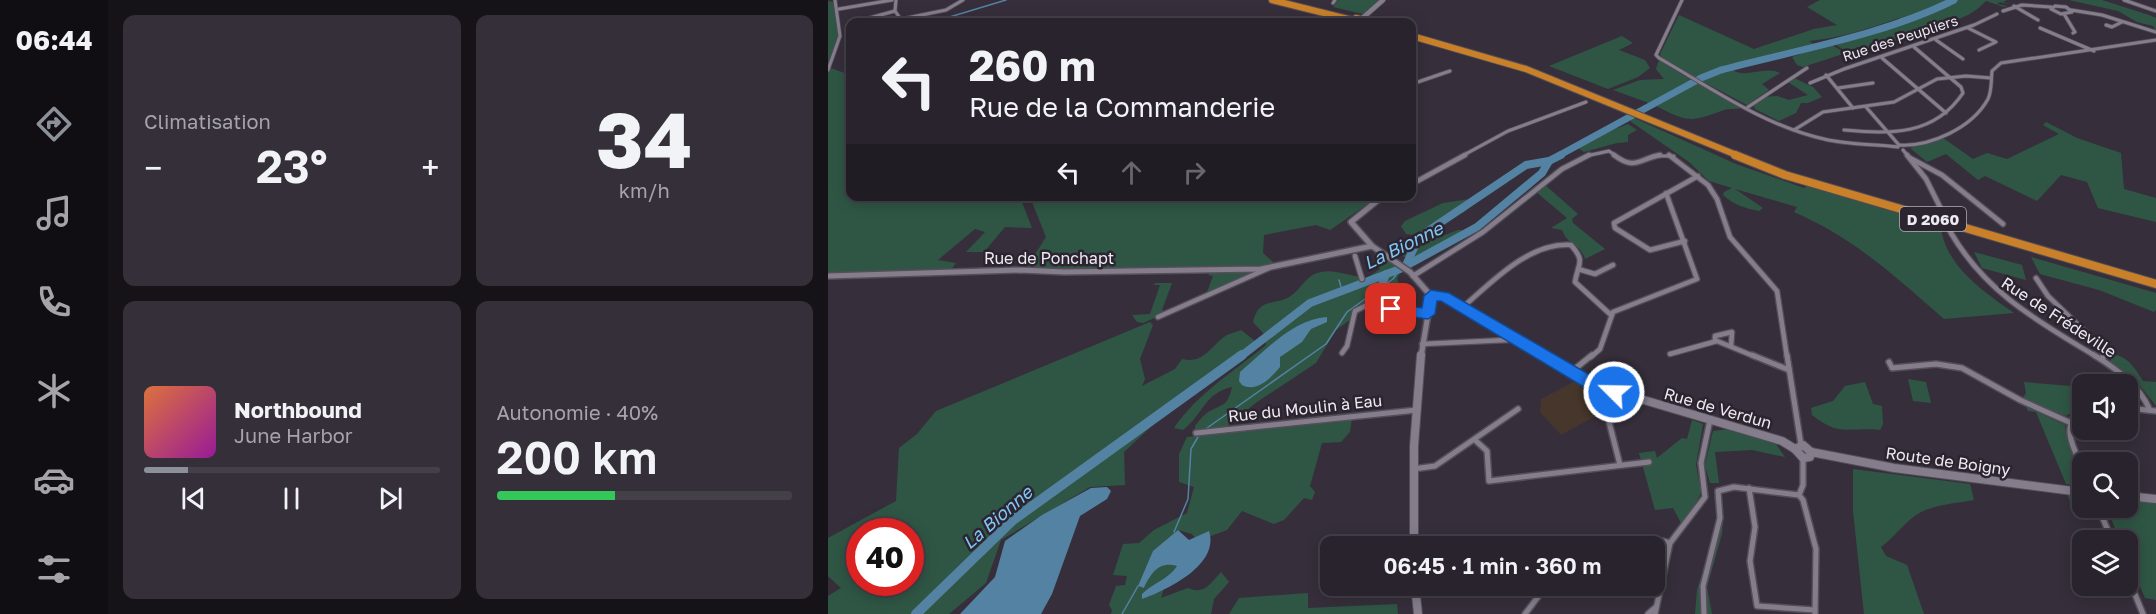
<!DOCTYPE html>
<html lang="fr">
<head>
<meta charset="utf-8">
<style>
	:root { --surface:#28232c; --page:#342f38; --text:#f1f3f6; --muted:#a5a4a9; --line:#444048; --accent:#8c9099 }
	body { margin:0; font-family:"Golos Text",sans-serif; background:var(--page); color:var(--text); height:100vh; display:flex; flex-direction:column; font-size:22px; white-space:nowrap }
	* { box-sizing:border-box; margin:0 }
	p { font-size:20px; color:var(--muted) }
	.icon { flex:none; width:33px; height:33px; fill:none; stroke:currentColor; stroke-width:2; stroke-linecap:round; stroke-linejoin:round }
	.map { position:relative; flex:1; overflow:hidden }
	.panel { display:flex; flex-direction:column; gap:15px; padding:15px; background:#161318; width:720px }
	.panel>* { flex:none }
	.guide { position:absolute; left:18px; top:18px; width:570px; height:183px; border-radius:12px; box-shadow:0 3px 15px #0003,0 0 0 2px var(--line); background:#28232c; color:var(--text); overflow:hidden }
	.controls { position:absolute; left:1244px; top:374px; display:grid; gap:12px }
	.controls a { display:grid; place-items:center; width:66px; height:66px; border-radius:12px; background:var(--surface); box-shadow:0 3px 15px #0003,0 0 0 2px var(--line); font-size:30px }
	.speed { position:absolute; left:18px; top:518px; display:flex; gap:12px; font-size:30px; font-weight:700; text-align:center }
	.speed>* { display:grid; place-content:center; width:78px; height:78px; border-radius:50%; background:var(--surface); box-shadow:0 3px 15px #0003,0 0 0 2px var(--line); line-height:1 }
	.speed .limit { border:9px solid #d22; background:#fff; color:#111 }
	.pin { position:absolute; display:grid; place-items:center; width:51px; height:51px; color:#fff; margin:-26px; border-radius:12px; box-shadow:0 3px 9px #0006 }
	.me { position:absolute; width:66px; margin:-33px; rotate:293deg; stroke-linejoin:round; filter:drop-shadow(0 0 4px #0008) }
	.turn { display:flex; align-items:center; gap:21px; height:126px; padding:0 24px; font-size:27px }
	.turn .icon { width:78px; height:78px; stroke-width:2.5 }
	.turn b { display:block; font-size:42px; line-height:51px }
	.lanes { display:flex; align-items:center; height:57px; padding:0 24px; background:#0003; justify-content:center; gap:30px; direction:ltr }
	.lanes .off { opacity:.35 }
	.big { font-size:45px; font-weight:600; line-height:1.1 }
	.panel .tile { flex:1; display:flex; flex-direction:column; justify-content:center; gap:9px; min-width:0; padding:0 21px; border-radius:12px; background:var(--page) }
	.panel .dial { align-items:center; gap:0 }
	.dial b { font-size:78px; line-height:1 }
	.song { display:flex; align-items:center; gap:18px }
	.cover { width:72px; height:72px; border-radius:9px; background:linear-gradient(135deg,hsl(20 70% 55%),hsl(300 70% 35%)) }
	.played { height:6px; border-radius:3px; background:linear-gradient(90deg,var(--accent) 15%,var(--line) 15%) }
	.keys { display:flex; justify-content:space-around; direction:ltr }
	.heat { display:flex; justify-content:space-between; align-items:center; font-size:33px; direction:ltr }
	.charge { height:9px; border-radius:4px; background:linear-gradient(90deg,#34c759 40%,var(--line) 0) }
	.panel .tiles { flex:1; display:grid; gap:15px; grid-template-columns:repeat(2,1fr) }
	.trip { position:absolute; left:492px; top:536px; width:345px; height:60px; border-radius:12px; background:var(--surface); box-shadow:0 3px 15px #0003,0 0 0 2px var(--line); font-weight:600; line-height:60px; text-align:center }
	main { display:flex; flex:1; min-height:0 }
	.tab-bar { display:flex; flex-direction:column; width:108px; justify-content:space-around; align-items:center; background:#100e12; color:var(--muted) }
	.tab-bar .icon { width:42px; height:42px }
	.tab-bar .active { color:var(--accent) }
	.tab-bar b { font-size:27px; color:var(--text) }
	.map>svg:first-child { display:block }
	.commercial { fill:#46362b }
	.green { fill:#2f5644; fill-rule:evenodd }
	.water { fill:#5482a3 }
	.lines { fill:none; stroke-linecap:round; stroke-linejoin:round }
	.stream { stroke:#5482a3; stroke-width:1.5 }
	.river-far2 { stroke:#5482a3; stroke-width:7 }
	.river-far1 { stroke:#5482a3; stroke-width:8 }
	.river { stroke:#5482a3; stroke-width:10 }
	.street-far2-casing { stroke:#534e58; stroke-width:4.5 }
	.street-far1-casing { stroke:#534e58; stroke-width:7 }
	.street-casing { stroke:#534e58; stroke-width:8 }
	.secondary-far2-casing { stroke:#534e58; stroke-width:6 }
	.secondary-far1-casing { stroke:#534e58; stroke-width:8 }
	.secondary-casing { stroke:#534e58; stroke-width:10 }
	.highway-far1-casing { stroke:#534e58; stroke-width:8 }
	.highway-casing { stroke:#534e58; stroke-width:10 }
	.street-far2 { stroke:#857d8b; stroke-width:3 }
	.street-far1 { stroke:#857d8b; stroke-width:4.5 }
	.street { stroke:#857d8b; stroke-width:5 }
	.secondary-far2 { stroke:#857d8b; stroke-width:4.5 }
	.secondary-far1 { stroke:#857d8b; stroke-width:5 }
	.secondary { stroke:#857d8b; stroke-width:8 }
	.highway-far1 { stroke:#c98029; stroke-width:6 }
	.highway { stroke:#c98029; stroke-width:8 }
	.street-bridge-casing { stroke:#534e58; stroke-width:7; stroke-linecap:butt }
	.secondary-bridge-casing { stroke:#534e58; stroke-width:6; stroke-linecap:butt }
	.street-bridge { stroke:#857d8b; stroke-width:4.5 }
	.secondary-bridge { stroke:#857d8b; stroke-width:4.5 }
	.route { fill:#1a73e8; stroke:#114b97; stroke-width:1.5 }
	.labels { text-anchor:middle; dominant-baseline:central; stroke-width:5; stroke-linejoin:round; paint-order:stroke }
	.far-street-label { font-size:14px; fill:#eeeaf2; stroke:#2c2530 }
	.shield { fill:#2c2530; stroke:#b4afb8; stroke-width:1.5 }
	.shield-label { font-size:15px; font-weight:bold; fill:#eeeaf2 }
	.street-label { font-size:16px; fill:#eeeaf2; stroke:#2c2530 }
	.water-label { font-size:18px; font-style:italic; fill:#80c7f9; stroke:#2c2530 }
</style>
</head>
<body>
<main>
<nav class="tab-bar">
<b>06:44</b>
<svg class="icon active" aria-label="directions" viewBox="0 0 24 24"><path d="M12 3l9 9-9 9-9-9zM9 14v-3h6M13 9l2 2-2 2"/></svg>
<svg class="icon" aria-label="music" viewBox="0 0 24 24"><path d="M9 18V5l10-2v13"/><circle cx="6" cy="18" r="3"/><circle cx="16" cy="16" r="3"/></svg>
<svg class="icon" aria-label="phone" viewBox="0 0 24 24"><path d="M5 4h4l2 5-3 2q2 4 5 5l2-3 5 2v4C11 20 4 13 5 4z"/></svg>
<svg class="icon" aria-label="climate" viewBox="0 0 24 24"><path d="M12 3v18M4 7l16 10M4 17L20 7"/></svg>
<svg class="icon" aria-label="car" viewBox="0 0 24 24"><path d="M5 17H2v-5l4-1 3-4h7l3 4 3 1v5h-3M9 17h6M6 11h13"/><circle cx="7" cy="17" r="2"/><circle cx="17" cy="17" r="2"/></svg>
<svg class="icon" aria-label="filters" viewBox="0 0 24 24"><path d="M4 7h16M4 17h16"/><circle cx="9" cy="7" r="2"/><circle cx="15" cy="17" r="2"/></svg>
</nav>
<section class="panel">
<div class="tiles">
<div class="tile"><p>Climatisation</p>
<div class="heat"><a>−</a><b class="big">23°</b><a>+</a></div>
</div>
<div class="tile dial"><b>34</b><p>km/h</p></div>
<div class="tile">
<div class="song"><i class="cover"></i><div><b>Northbound</b><p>June Harbor</p></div></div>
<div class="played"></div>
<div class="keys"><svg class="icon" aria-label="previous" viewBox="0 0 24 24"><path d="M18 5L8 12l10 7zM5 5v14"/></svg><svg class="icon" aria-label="pause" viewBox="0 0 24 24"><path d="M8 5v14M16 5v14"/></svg><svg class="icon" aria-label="next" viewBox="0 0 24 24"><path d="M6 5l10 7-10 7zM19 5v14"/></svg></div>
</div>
<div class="tile"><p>Autonomie · 40%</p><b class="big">200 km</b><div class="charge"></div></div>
</div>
</section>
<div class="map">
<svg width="1328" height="614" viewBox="0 0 1328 614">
	<rect width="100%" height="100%" fill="#362f3b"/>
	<polygon class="commercial" points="751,379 799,399 733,435 712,412 713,399"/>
	<g class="green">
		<polygon points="510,0 551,0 535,14 505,7"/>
		<path d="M 992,0 L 1179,0 L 1175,2 L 1184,5 L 1172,2 L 1169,4 L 1179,6 L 1176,7 L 1158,1 C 1139,21 1125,18 1103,31 L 1021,53 L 1005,43 L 1074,21 L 1071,18 C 1041,29 1012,38 981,41 L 987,45 L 949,56 L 943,55 L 869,79 L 833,60 L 832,54 L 851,15 L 926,49 L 986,29 L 1009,25 L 979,7 Z"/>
		<polygon points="1241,0 1274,0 1321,15 1328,18 1328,31 1325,26 1309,22 1290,11"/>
		<path d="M 0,1 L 5,2 C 14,22 11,47 0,66 Z"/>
		<polygon points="794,36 805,43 791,50 817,60 822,68 810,77 780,89 721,66"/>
		<polygon points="1002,44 1018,53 975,67 969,65 964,57"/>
		<polygon points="831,60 863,80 821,103 785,90 812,80 836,79 828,69"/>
		<polygon points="0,67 22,75 22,196 192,197 204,228 177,227 156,252 138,252 157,232 147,229 110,260 128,263 122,271 0,275"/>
		<path d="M 903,69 C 917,80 936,65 952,73 L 934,84 L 941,90 L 919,105 L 872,80 Z"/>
		<polygon points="966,78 985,87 994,97 980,103 973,103 968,113 951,121 927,109 926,105 934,97 949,96 961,100 980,95 960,82"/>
		<path d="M 869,82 L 915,107 C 909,110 902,108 896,110 C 863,122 861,123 828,106 Z"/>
		<path d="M 806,118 L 908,164 L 976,188 L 979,186 L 1113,226 C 1116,265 1156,292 1186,313 L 1116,319 C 1067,276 1026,238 966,212 L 969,207 L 907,189 L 935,208 L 931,211 C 917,208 906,205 895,195 L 896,192 L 904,188 L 881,181 L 861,162 L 802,121 Z"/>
		<polygon points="1218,122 1249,138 1293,153 1296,189 1328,198 1328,222 1270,208 1259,182 1233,175 1209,201 1157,176 1150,180 1118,154 1099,162 1082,148 1115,138 1145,159 1159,153 1179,159 1231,134 1215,125"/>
		<polygon points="800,124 809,130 800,135 800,142 789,143 756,152 750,148 772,135"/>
		<path d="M 716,184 L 750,214 L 744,219 L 745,223 L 777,249 L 757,259 C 752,243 741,247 734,230 L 723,228 L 739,218 L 707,191 Z"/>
		<polygon points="202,197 550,197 502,230 488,225 436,235 435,253 446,263 445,265 196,272 218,237"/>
		<polygon points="642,199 644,205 635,213 623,213 585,235 578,234 573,226 577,221 615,203"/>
		<polygon points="630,230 634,230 636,235 589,261 574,256 584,242 596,243"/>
		<path d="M 549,252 L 573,270 L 569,279 L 572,286 L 563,286 L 552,298 L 508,330 L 488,363 L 429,402 L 399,426 L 409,429 L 491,416 L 524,418 L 522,432 L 513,442 L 494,443 L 482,486 L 487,492 L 484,500 L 476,498 L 456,520 L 446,524 L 414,511 L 399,530 L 369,541 L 364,534 L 350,530 L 336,542 L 310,586 L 316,588 L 323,573 L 340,559 L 351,567 L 338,582 L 333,598 L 360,588 C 376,595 382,584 393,572 L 401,582 L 386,599 L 383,614 L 283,614 L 284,610 L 281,605 L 288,586 L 297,585 L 299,576 L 285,575 L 295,544 L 311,543 L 326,530 L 359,513 L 366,487 L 351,482 L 351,454 L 359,437 L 367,436 L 367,426 C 371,421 376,414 382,411 C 396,404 400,405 404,387 C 376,393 375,415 355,430 L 346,428 C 370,393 405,372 438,345 L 435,333 L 425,322 C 432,295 449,307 464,295 C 475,287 478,275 493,272 C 507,269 524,277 539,278 L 552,269 L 549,262 L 552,259 L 546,254 Z"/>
		<polygon points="1146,252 1194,265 1198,280 1154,268"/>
		<polygon points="1203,257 1328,293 1328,310 1326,312 1271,290 1212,274"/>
		<polygon points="431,271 372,298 378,295 385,276 380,275 383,272"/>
		<polygon points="328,283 344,283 334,310 340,312 315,323 309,322 304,315 322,314 332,285 325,285"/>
		<path d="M 322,322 L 325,325 L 312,359 L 317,379 L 314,386 L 347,369 L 354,359 C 376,365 384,344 399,335 C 403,333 409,332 413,330 L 432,345 L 381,377 L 344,407 L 296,452 L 297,485 L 262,487 L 173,540 L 158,583 L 121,614 L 0,614 L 0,596 L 13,588 L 0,576 L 0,538 L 68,501 L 71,448 L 89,434 L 108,411 ZM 32,531 L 82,531 L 82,582 L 32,582 Z"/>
		<path d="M 1283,354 C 1300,356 1307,368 1315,381 L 1328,382 L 1328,406 L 1310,383 L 1283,362 Z"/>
		<polygon points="1080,379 1098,382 1103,403 1085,401"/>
		<path d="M 1037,382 L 1045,404 L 1054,406 L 1055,424 L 1052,430 C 1019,427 1012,437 984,415 L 983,408 L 1005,401 L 1017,386 Z"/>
		<polygon points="1196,382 1254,387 1254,406 1238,416 1194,399 1198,393"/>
		<polygon points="1198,407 1237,425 1240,442 1254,476 1254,480 1248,485 1238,484 1208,412 1200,411"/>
		<polygon points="864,420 875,424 868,465 873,492 868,504 853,523 845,508 827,510 811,453 827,451 829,458 854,438 859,439"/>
		<polygon points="900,429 948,444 957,457 924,450 887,452 891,483 882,483 877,465 885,431"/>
		<path d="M 1025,469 L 1142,484 L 1146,500 C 1126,504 1101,504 1084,518 C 1073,527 1065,538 1053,547 L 1058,556 L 1079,565 L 1096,614 L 1036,614 L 1025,511 Z"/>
		<polygon points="1238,492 1253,495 1254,507 1267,507 1271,517 1267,520 1250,518"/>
		<polygon points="891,494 895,522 894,534 879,587 884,614 867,614 869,590 890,524 886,497"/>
		<polygon points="1299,499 1328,502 1328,600 1317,598 1299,556 1299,540 1292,540 1279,509 1280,507 1299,507"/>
		<polygon points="480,593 480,608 569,604 570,614 401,614 411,598"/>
	</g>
	<g class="water">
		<path d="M 499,317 L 499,322 L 483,329 L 474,342 L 452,357 L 452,367 C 444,377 429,393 414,385 L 411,381 L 412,372 C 437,351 465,319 499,317 Z"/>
		<polygon points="279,487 283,491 279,499 252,516 224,594 213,614 132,614 167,577 177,541 214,515 263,488"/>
		<path d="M 350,530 L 361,540 L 381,531 C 392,565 339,590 314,599 L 314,594 C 325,583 341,579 349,566 C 331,561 323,573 316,588 L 310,586 L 325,551 Z"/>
	</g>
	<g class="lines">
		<g class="stream">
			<polyline points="105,22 178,0"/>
			<polyline points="511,280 514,290"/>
			<polyline points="379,428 498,344 519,312 565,279 572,269"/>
			<polyline points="346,532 360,499 363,449 370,437"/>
			<polyline points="294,614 310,586"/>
		</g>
		<path class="river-far2" d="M 730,156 L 873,78 L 893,70 C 968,50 1056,35 1126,0"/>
		<g class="river-far1">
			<polyline points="579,263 591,237 698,165 721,161"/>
			<polyline points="553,288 558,274"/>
			<polyline points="412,357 482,303 572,269 649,227 714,173 721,161 733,155"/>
		</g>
		<polyline class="river" points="88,614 185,520 414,355"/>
		<g class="street-far2-casing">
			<g id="street-far2">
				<polyline points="68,0 67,11 74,21 72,22"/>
				<path d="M 854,0 L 828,55 L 831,58 C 883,88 937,126 996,139 C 1020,145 1046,144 1070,147"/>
				<polyline points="1296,0 1328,11"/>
				<polyline points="505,3 507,0"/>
				<polyline points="1186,6 1210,20"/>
				<polygon points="1227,6 1238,7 1244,12 1233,14 1223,9"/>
				<polyline points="11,9 64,0"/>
				<polyline points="1243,10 1274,15 1328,32"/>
				<polyline points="1175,11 1194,5 1223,7"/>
				<polyline points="1236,14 1247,32 1245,33"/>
				<polyline points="74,19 118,10 135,0"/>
				<polyline points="34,20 67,11"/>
				<polyline points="1278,25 1284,27 1294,22"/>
				<polyline points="1140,28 1168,42 1151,50"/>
				<polyline points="1212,28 1266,51"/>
				<polyline points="1108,40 1135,59"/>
				<polyline points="1054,58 1118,113"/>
				<polyline points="0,70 12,36 7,0"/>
				<polyline points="998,75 1025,108"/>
				<polyline points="982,83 1016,69 1146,25 1169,14"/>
				<polyline points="584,84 622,71"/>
				<polyline points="1010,88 1045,83"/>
				<polyline points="920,107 979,68"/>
				<polyline points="1038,107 1071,145"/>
				<polyline points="966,130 995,112 1066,102 1109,79 1138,76 1163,78"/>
				<path d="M 1016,130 C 1063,134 1106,136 1135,93 L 1133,87 L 1086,47"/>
				<path d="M 1071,145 C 1102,147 1144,128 1160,99 C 1164,91 1163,80 1164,71 L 1173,63 L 1328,40"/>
				<polyline points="1075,150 1080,156"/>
				<polyline points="634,156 680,131 758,102"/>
				<polyline points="758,156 781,151 788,156"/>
				<polyline points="826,156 846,156"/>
			</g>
		</g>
		<g class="street-far1-casing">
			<g id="street-far1">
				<path d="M 786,155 C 807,171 811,159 832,155"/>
				<polyline points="841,155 880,185 889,199 902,237 949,291 959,357"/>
				<polyline points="1079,155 1098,179 1113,209"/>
				<polyline points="1082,158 1114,175 1175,224"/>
				<polyline points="584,184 637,155"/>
				<path d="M 1123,233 C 1159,294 1210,321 1269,357"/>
				<polyline points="857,241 822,250 787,228 786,223 870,176"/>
				<polyline points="527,256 534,279"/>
				<polyline points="750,269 767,274 785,265"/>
				<polyline points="585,276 655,232 734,169 761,155"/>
				<polyline points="1208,278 1220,296 1276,350 1275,357"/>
				<path d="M 635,307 C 664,282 701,242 743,245 C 758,262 750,263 747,282 L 783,315"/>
				<polyline points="330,317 441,268"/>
				<polyline points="887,341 887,336 904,332 903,346"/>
				<polyline points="594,344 679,340 685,337"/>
				<polyline points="514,353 519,346 527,311 541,304 600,314"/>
				<polyline points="842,354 889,341 928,357"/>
				<polyline points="763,357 772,349 785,312 869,279 838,193"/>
			</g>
		</g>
		<g class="street-casing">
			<g id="street">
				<polyline points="924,355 961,370"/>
				<polyline points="959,355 973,445"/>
				<path d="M 1266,355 C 1290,370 1310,384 1322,410"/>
				<polyline points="1275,359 1275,355"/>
				<polyline points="1061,362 1064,368 1108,364 1134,368 1192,400 1241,422"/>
				<polyline points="743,372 764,355"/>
				<polyline points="751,376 772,387"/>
				<polyline points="1299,408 1328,411"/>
				<path d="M 1254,409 C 1232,425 1245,447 1254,467"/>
				<polyline points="368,433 589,410"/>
				<polyline points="647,440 659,451 661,481 821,462"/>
				<polyline points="792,465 778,410 795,395"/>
				<polyline points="585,469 607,466 690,409"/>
				<polyline points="921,488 927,527 922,561 929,606 987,610"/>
				<polyline points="971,495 975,500 988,549 987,614"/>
				<polyline points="971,495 975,485 975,458"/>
				<polyline points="1270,507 1284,540"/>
				<polyline points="805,546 835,541 842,543"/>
				<polyline points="1299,575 1315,614"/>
				<polyline points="699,585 710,594"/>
				<polyline points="697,614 719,585"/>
				<polyline points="820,614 828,607"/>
				<polyline points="827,614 842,543 877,497 873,463 882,420"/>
				<polyline points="876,614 875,586 892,518 890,491 906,487 971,495"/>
			</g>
		</g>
		<g class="secondary-far2-casing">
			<polyline id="secondary-far2" points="538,15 555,0"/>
		</g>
		<g class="secondary-far1-casing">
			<g id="secondary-far1">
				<polyline points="544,246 523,222 555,196"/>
				<polyline points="0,276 193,270 236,272 433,269 544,246 582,272 603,296"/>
				<polyline points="603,296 613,295 622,299 718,357"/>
				<polyline points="593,357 603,296"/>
			</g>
		</g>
		<g class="secondary-casing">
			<g id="secondary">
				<polyline points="716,355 751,376"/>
				<polyline points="772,387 954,441 967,449"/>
				<polyline points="967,449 975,458 982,457 983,452"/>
				<polyline points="967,449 975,445 983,452"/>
				<polyline points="983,452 1066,468 1253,492"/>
				<polyline points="1299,496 1328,499"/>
				<polyline points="586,546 586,446 593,355"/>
				<polyline points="587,585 590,614"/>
			</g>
		</g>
		<g class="highway-far1-casing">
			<g id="highway-far1">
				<polyline points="444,0 532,22"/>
				<polyline points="528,18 545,22"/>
				<polyline points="584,36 698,69 911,156"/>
			</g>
		</g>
		<g class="highway-casing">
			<polyline id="highway" points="907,155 957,175 1328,284"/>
		</g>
		<use href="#street-far2" class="street-far2"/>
		<use href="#street-far1" class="street-far1"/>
		<use href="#street" class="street"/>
		<use href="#secondary-far2" class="secondary-far2"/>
		<use href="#secondary-far1" class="secondary-far1"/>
		<use href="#secondary" class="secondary"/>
		<use href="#highway-far1" class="highway-far1"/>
		<use href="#highway" class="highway"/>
		<g class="street-bridge-casing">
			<polyline id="street-bridge" points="1113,209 1123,233"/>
		</g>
		<g class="secondary-bridge-casing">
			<polyline id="secondary-bridge" points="529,22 538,15"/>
		</g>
		<use href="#street-bridge" class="street-bridge"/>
		<use href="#secondary-bridge" class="secondary-bridge"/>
	</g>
	<polygon class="route" points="603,290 621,293 767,378 791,388 793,392 791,396 786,398 756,387 613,301 609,301 607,314 600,319 563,314 556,309 563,304 594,308 596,296"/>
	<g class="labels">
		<g class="far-street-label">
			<text transform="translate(1072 38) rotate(-18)">Rue des Peupliers</text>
		</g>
		<rect class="shield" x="1072" y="207" width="66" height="24" rx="4.5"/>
		<g class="shield-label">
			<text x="1105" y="219">D 2060</text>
		</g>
		<g class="street-label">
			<text x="221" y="258">Rue de Ponchapt</text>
			<text transform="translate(1231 317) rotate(33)">Rue de Frédeville</text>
			<text transform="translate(477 408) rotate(-6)">Rue du Moulin à Eau</text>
			<text transform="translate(890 408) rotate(16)">Rue de Verdun</text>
			<text transform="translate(1120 461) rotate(8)">Route de Boigny</text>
		</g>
		<g class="water-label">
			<text transform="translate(575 245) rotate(-26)">La Bionne</text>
			<text transform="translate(169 517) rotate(-41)">La Bionne</text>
		</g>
	</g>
</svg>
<div class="controls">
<a><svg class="icon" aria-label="sound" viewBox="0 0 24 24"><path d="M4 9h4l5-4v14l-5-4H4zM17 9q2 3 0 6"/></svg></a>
<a><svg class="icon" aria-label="search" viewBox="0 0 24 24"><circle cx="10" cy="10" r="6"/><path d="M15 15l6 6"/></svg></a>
<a><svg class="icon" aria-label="layers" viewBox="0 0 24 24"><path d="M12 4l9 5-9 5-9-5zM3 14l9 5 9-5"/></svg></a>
</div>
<div class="speed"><div class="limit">40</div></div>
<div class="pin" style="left:563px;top:309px;background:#d93025"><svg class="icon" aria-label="arrive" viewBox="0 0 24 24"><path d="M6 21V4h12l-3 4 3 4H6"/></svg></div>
<svg class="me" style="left:786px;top:392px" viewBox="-20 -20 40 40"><circle r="17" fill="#1a73e8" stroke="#fff" stroke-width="3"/><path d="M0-11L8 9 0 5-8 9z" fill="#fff"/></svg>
<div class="trip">06:45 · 1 min · 360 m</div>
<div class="guide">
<div class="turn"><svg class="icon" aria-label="left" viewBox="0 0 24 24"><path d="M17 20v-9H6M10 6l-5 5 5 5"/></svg><div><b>260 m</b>Rue de la Commanderie</div></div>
<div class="lanes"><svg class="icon" aria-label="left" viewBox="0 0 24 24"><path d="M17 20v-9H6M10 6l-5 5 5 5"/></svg><svg class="icon off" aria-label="ahead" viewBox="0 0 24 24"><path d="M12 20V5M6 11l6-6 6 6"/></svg><svg class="icon off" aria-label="right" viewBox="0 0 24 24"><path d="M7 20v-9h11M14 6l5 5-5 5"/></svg></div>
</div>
</div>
</main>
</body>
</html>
